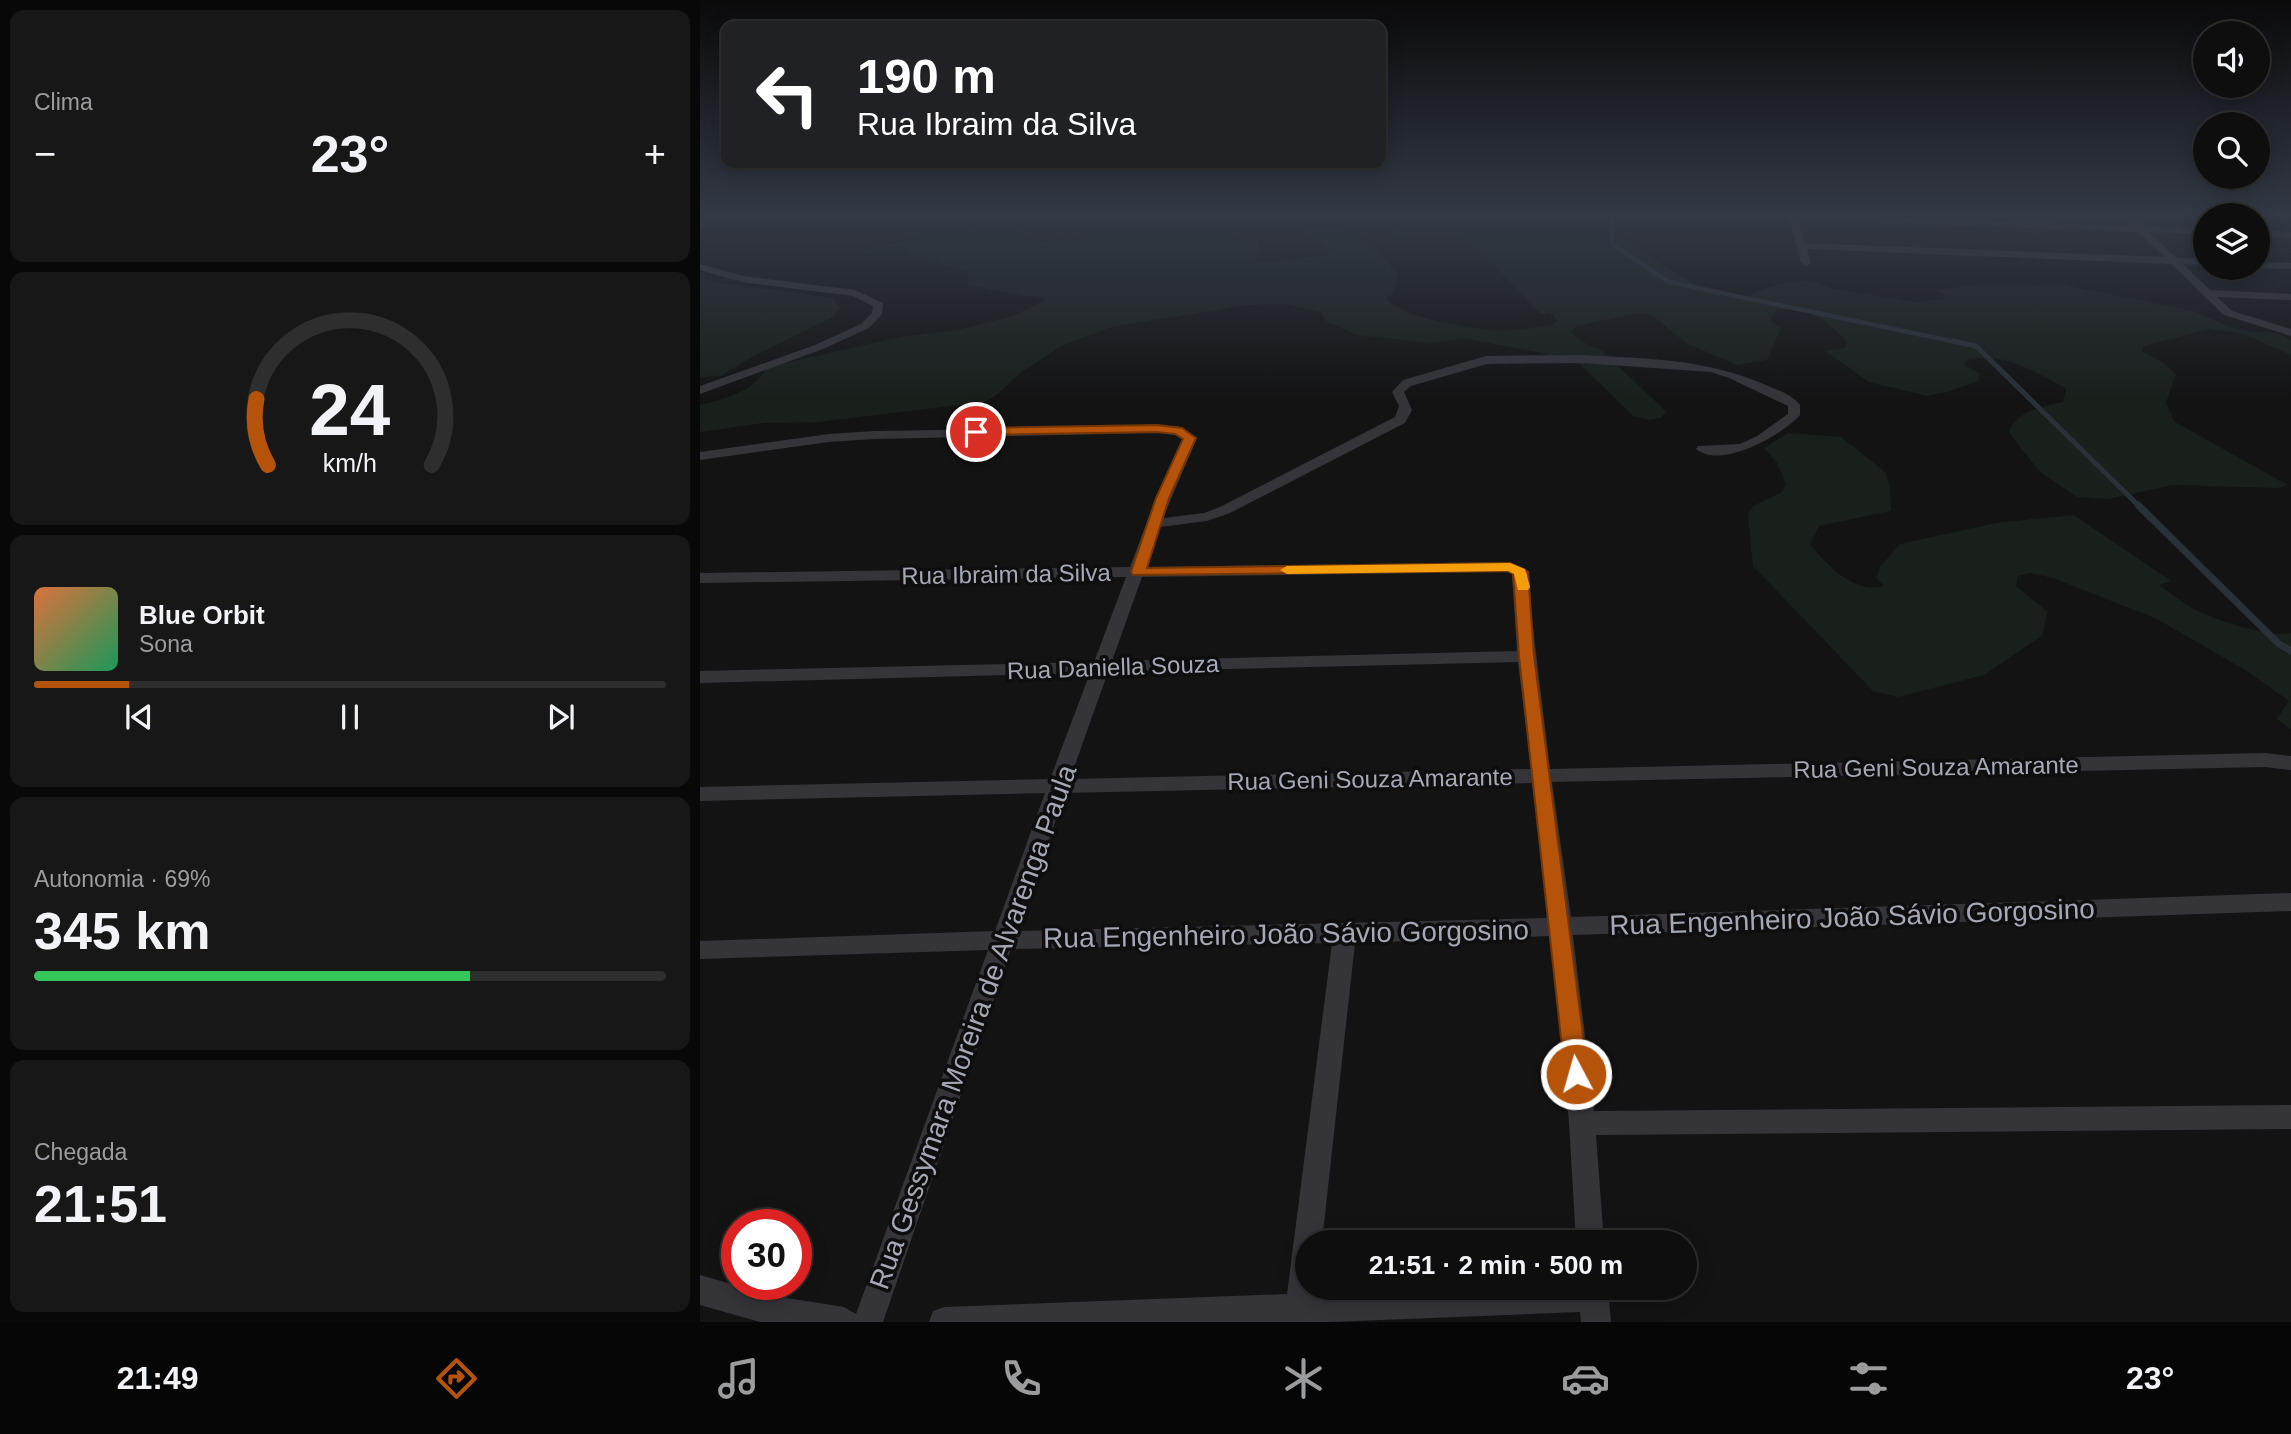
<!DOCTYPE html>
<html lang="pt">
<head>
<meta charset="utf-8">
<style>
	:root { --surface:#0e0e0f; --page:#171718; --text:#f1f3f6; --muted:#9b9c9e; --line:#2e2e2f; --accent:#b45309 }
	body { margin:0; font-family:Arial,sans-serif; background:var(--page); color:var(--text); height:100vh; display:flex; flex-direction:column; font-size:26px; white-space:nowrap }
	* { box-sizing:border-box; margin:0 }
	p { font-size:23px; color:var(--muted) }
	.icon { flex:none; width:38px; height:38px; fill:none; stroke:currentColor; stroke-width:2; stroke-linecap:round; stroke-linejoin:round }
	.map { position:relative; flex:1; overflow:hidden }
	.side { display:flex; flex-direction:column; gap:10px; padding:10px; background:#080808; width:700px }
	.side>* { flex:none }
	.top-card { position:absolute; left:21px; top:21px; width:665px; height:147px; border-radius:14px; box-shadow:0 4px 18px #0003,0 0 0 2px var(--line); background:#202124; color:#fff; overflow:hidden }
	.fabs { position:absolute; left:1493px; top:21px; display:grid; gap:14px }
	.fabs a { display:grid; place-items:center; width:77px; height:77px; border-radius:50%; background:var(--surface); box-shadow:0 4px 18px #0003,0 0 0 2px var(--line); font-size:35px }
	.speed { position:absolute; left:21px; top:1209px; display:flex; gap:14px; font-size:35px; font-weight:700; text-align:center }
	.speed>* { display:grid; place-content:center; width:91px; height:91px; border-radius:50%; background:var(--surface); box-shadow:0 4px 18px #0003,0 0 0 2px var(--line); line-height:1 }
	.speed .limit { border:10px solid #d22; background:#fff; color:#111 }
	.pin { position:absolute; display:grid; place-items:center; width:60px; height:60px; color:#fff; margin:-30px; border:4px solid #fff; border-radius:50%; box-shadow:0 2px 7px #0007 }
	.me { position:absolute; width:77px; margin:-38px; rotate:354deg; stroke-linejoin:round; filter:drop-shadow(0 0 5px #0008) }
	.turn { display:flex; align-items:center; gap:24px; height:147px; padding:0 21px; font-size:32px }
	.turn .icon { width:91px; height:91px; stroke-width:2.5 }
	.turn b { display:block; font-size:49px; line-height:60px }
	.big { font-size:52px; font-weight:800; line-height:1.1 }
	.side .tile { flex:1; display:flex; flex-direction:column; justify-content:center; gap:10px; min-width:0; padding:0 24px; border-radius:14px; background:var(--page) }
	.side .dial { align-items:center; gap:0 }
	.dial svg { height:182px; overflow:visible; fill:none; stroke:var(--line); stroke-width:7; stroke-linecap:round; text-anchor:middle }
	.dial text { fill:var(--text); stroke:none }
	.song { display:flex; align-items:center; gap:21px }
	.cover { width:84px; height:84px; border-radius:10px; background:linear-gradient(135deg,hsl(20 70% 55%),hsl(150 70% 35%)) }
	.played { height:7px; border-radius:4px; background:linear-gradient(90deg,var(--accent) 15%,var(--line) 15%) }
	.keys { display:flex; justify-content:space-around; direction:ltr }
	.heat { display:flex; justify-content:space-between; align-items:center; font-size:38px; direction:ltr }
	.charge { height:10px; border-radius:5px; background:linear-gradient(90deg,#34c759 69%,var(--line) 0) }
	.trip { position:absolute; left:595px; top:1230px; width:402px; height:70px; border-radius:35px; background:var(--surface); box-shadow:0 4px 18px #0003,0 0 0 2px var(--line); font-weight:800; line-height:70px; text-align:center }
	.menu { display:flex; height:112px; justify-content:space-around; align-items:center; background:#060606; color:var(--muted) }
	.menu .icon { width:49px; height:49px }
	.menu .on { color:var(--accent) }
	.menu b { font-size:32px; color:var(--text) }
	main { display:flex; flex:1; min-height:0 }
	.map>svg:first-child { display:block }
	.green { fill:#191f1b }
	.lines { fill:none; stroke-linecap:round; stroke-linejoin:round }
	.stream-far2 { stroke:#2a3037; stroke-width:4.5 }
	.stream-far1 { stroke:#2a3037; stroke-width:5 }
	.stream { stroke:#2a3037; stroke-width:7 }
	.minor { fill:#343439; fill-rule:evenodd }
	.route { fill:#b45309; stroke:#753606; stroke-width:2 }
	.slow { fill:#f59e0b }
	.labels { text-anchor:middle; dominant-baseline:central; stroke-width:7; stroke-linejoin:round; paint-order:stroke }
	.street-label { font-size:24px; fill:#a5a8b4; stroke:#0e0e0f }
	.near-street-label { font-size:28px; fill:#a5a8b4; stroke:#0e0e0f }
</style>
</head>
<body>
<main>
<section class="side">
<div class="tile"><p>Clima</p>
<div class="heat"><a>−</a><b class="big">23°</b><a>+</a></div>
</div>
<div class="tile dial"><svg viewBox="0 0 100 80">
<path d="M14 69A42 42 0 1 1 86 69"/>
<path d="M14 69A42 42 0 0 1 9 40" stroke="#b45309"/>
<text x="50" y="56" font-size="32" font-weight="700">24</text>
<text x="50" y="72" font-size="11">km/h</text>
</svg></div>
<div class="tile">
<div class="song"><i class="cover"></i><div><b>Blue Orbit</b><p>Sona</p></div></div>
<div class="played"></div>
<div class="keys"><svg class="icon" aria-label="previous" viewBox="0 0 24 24"><path d="M18 5L8 12l10 7zM5 5v14"/></svg><svg class="icon" aria-label="pause" viewBox="0 0 24 24"><path d="M8 5v14M16 5v14"/></svg><svg class="icon" aria-label="next" viewBox="0 0 24 24"><path d="M6 5l10 7-10 7zM19 5v14"/></svg></div>
</div>
<div class="tile"><p>Autonomia · 69%</p><b class="big">345 km</b><div class="charge"></div></div>
<div class="tile"><p>Chegada</p><b class="big">21:51</b></div>
</section>
<div class="map">
<svg width="1591" height="1322" viewBox="0 0 1591 1322">
	<rect width="100%" height="100%" fill="#131314"/>
	<g class="green">
		<path d="M 268,213 L 436,213 L 385,216 L 384,213 L 331,219 L 322,222 L 324,238 L 344,242 L 418,234 L 503,233 L 556,242 L 563,254 L 554,255 L 557,261 L 568,263 L 624,256 L 630,252 L 622,241 L 613,242 L 603,228 L 637,224 L 677,250 L 698,274 L 693,294 L 686,298 C 700,317 763,327 788,330 C 808,332 832,328 852,325 L 858,320 L 850,313 L 841,314 C 816,290 782,247 750,235 C 735,229 712,236 696,238 L 691,233 L 695,226 C 718,221 743,214 767,215 C 782,215 795,223 809,213 L 977,213 L 943,218 L 927,232 L 926,239 C 952,258 1007,298 1039,298 C 1047,298 1053,294 1059,291 C 1083,282 1109,275 1131,289 L 1217,302 L 1243,299 L 1244,294 L 1238,290 L 1271,285 L 1364,285 L 1494,311 L 1527,326 L 1552,332 L 1577,333 L 1591,340 L 1591,355 L 1544,334 L 1510,329 L 1443,346 L 1442,351 L 1467,365 L 1476,375 L 1466,403 L 1475,422 L 1588,485 L 1578,488 L 1473,485 L 1409,499 L 1377,497 L 1340,472 L 1309,433 C 1315,411 1344,406 1363,402 L 1366,389 C 1335,371 1304,353 1268,359 L 1265,365 L 1280,374 L 1278,381 L 1247,392 L 1227,396 L 1169,382 L 1125,351 L 1144,348 L 1147,342 C 1129,321 1107,306 1077,310 L 1070,320 L 1081,328 L 1067,360 L 1037,365 L 986,343 L 952,315 L 939,313 L 876,326 L 871,332 L 879,340 L 902,351 L 966,411 L 961,418 L 950,420 L 933,416 L 880,364 L 847,354 L 763,338 L 732,343 L 658,335 L 627,322 L 619,311 L 582,304 L 550,305 L 415,326 L 363,345 L 320,373 L 297,395 L 284,402 L 118,422 L 63,423 L 0,432 L 0,405 C 22,400 59,390 66,367 L 201,337 L 258,330 L 313,316 L 344,301 L 343,297 L 322,296 L 268,285 L 268,272 L 199,252 L 169,255 L 159,254 L 160,251 L 229,235 L 257,234 L 267,231 L 275,217 L 275,214 Z"/>
		<polygon points="987,213 1074,213 1076,221 984,217"/>
		<polygon points="0,277 13,282 133,298 140,308 131,318 52,357 21,376 0,377"/>
		<path d="M 1088,433 L 1141,437 L 1185,472 L 1190,486 L 1191,511 L 1119,526 L 1110,545 C 1130,566 1152,594 1184,586 L 1176,578 L 1180,567 L 1200,544 L 1296,523 L 1374,515 L 1471,581 L 1459,585 C 1471,593 1483,604 1496,610 C 1516,620 1569,638 1591,633 L 1591,730 L 1577,719 L 1589,701 L 1547,671 L 1457,619 L 1353,578 L 1330,573 L 1318,576 L 1316,586 L 1347,611 L 1343,635 L 1284,675 L 1198,697 L 1173,691 L 1053,566 L 1048,515 L 1053,506 L 1082,492 L 1086,484 L 1077,463 L 1064,448 Z"/>
	</g>
	<g class="lines">
		<polyline class="stream-far2" points="912,213 912,244 969,282 1261,343"/>
		<polyline class="stream-far1" points="1252,341 1276,346 1440,507"/>
		<polyline class="stream" points="1438,505 1579,644 1591,651"/>
		<g class="minor">
			<polygon points="15,213 26,213 0,227 0,220"/>
			<polygon points="35,213 140,213 136,216 77,219 39,216"/>
			<polygon points="545,213 678,213 674,216 602,219 549,216"/>
			<path d="M 1087,213 L 1432,226 L 1420,213 L 1429,213 L 1443,226 L 1505,228 L 1505,234 L 1449,232 L 1476,258 L 1505,259 L 1505,265 L 1483,264 L 1510,290 L 1591,294 L 1591,300 L 1517,297 L 1532,311 L 1591,329 L 1591,336 L 1524,315 L 1471,264 L 1107,249 L 1111,263 L 1106,266 L 1101,263 ZM 1098,220 L 1438,232 L 1465,257 L 1105,243 Z"/>
			<polygon points="1558,230 1591,232 1591,238 1558,236"/>
			<polygon points="1558,262 1591,263 1591,269 1558,268"/>
			<polygon points="0,264 43,276 155,290 183,303 182,314 169,328 123,349 0,394 0,386 115,345 161,324 172,313 173,306 153,296 42,282 0,270"/>
			<path d="M 881,355 C 949,359 1005,358 1068,386 C 1080,391 1092,395 1100,405 L 1100,415 C 1082,435 1022,470 996,449 L 998,446 L 1040,444 L 1057,436 L 1088,414 L 1088,406 L 1029,378 L 1011,372 L 881,363 L 787,364 L 711,386 L 704,392 L 712,410 L 705,423 L 530,513 L 507,521 L 460,527 L 446,567 L 810,562 L 826,569 L 850,769 L 1565,753 L 1591,756 L 1591,770 L 1565,767 L 852,782 L 871,917 L 1591,893 L 1591,911 L 873,935 L 894,1111 L 1591,1105 L 1591,1129 L 896,1135 L 904,1242 L 876,1242 L 869,1123 L 851,936 L 655,943 L 622,1242 L 607,1242 L 607,1288 L 617,1288 L 617,1293 L 741,1288 L 908,1288 L 911,1322 L 881,1322 L 880,1312 L 631,1322 L 229,1322 L 233,1311 L 244,1307 L 587,1294 L 632,943 L 311,949 L 183,1322 L 60,1322 L 0,1305 L 0,1275 L 74,1296 L 144,1307 L 156,1314 L 288,950 L 0,959 L 0,941 L 295,931 L 345,793 L 0,801 L 0,787 L 350,779 L 390,673 L 0,683 L 0,671 L 394,662 L 426,577 L 0,583 L 0,573 L 430,567 L 456,498 L 483,439 L 475,434 L 457,433 L 174,439 L 129,442 L 0,460 L 0,452 L 129,434 L 174,431 L 478,426 L 497,438 L 463,518 L 504,513 L 520,507 L 695,417 L 699,406 L 692,392 L 703,380 L 786,356 ZM 807,572 L 812,574 L 817,651 L 412,661 L 442,577 ZM 818,662 L 831,769 L 370,779 L 408,672 ZM 832,783 L 849,918 L 318,931 L 365,793 Z"/>
		</g>
	</g>
	<linearGradient id="sky" x2="0" y2="1"><stop stop-color="#0a0a0b"/><stop offset="0.54" stop-color="#333945"/><stop offset="1" stop-color="#333945" stop-opacity="0"/></linearGradient>
	<rect width="1591" height="398" fill="url(#sky)"/>
	<polygon class="route" points="457,425 482,428 496,438 469,498 447,568 810,563 828,572 834,656 888,1074 885,1081 876,1084 868,1081 865,1074 819,656 813,574 808,571 433,575 431,572 456,498 483,439 475,434 457,432 276,435 270,432 276,428"/>
	<polygon class="slow" points="810,563 825,569 830,587 828,590 818,590 814,574 808,571 587,574 580,570 587,566"/>
	<g class="labels">
		<g class="street-label">
			<text transform="translate(306 574) rotate(-1)">Rua Ibraim da Silva</text>
			<text transform="translate(413 667) rotate(-2)">Rua Daniella Souza</text>
			<text transform="translate(1236 767) rotate(-1)">Rua Geni Souza Amarante</text>
			<text transform="translate(670 779) rotate(-1)">Rua Geni Souza Amarante</text>
		</g>
		<g class="near-street-label">
			<text transform="translate(1152 917) rotate(-2)">Rua Engenheiro João Sávio Gorgosino</text>
			<text transform="translate(586 934) rotate(-1)">Rua Engenheiro João Sávio Gorgosino</text>
			<text transform="translate(273 1027) rotate(-70)">Rua Gessymara Moreira de Alvarenga Paula</text>
		</g>
	</g>
</svg>
<div class="fabs">
<a><svg class="icon" aria-label="sound" viewBox="0 0 24 24"><path d="M4 9h4l5-4v14l-5-4H4zM17 9q2 3 0 6"/></svg></a>
<a><svg class="icon" aria-label="search" viewBox="0 0 24 24"><circle cx="10" cy="10" r="6"/><path d="M15 15l6 6"/></svg></a>
<a><svg class="icon" aria-label="layers" viewBox="0 0 24 24"><path d="M12 4l9 5-9 5-9-5zM3 14l9 5 9-5"/></svg></a>
</div>
<div class="speed"><div class="limit">30</div></div>
<div class="pin" style="left:276px;top:432px;background:#d93025"><svg class="icon" aria-label="arrive" viewBox="0 0 24 24"><path d="M6 21V4h12l-3 4 3 4H6"/></svg></div>
<svg class="me" style="left:876px;top:1074px" viewBox="-20 -20 40 40"><circle r="17" fill="#b45309" stroke="#fff" stroke-width="3"/><path d="M0-11L8 9 0 5-8 9z" fill="#fff"/></svg>
<div class="trip">21:51 · 2 min · 500 m</div>
<div class="top-card">
<div class="turn"><svg class="icon" aria-label="left" viewBox="0 0 24 24"><path d="M17 20v-9H6M10 6l-5 5 5 5"/></svg><div><b>190 m</b>Rua Ibraim da Silva</div></div>
</div>
</div>
</main>
<nav class="menu">
<b>21:49</b>
<svg class="icon on" aria-label="directions" viewBox="0 0 24 24"><path d="M12 3l9 9-9 9-9-9zM9 14v-3h6M13 9l2 2-2 2"/></svg>
<svg class="icon" aria-label="music" viewBox="0 0 24 24"><path d="M9 18V5l10-2v13"/><circle cx="6" cy="18" r="3"/><circle cx="16" cy="16" r="3"/></svg>
<svg class="icon" aria-label="phone" viewBox="0 0 24 24"><path d="M5 4h4l2 5-3 2q2 4 5 5l2-3 5 2v4C11 20 4 13 5 4z"/></svg>
<svg class="icon" aria-label="climate" viewBox="0 0 24 24"><path d="M12 3v18M4 7l16 10M4 17L20 7"/></svg>
<svg class="icon" aria-label="car" viewBox="0 0 24 24"><path d="M5 17H2v-5l4-1 3-4h7l3 4 3 1v5h-3M9 17h6M6 11h13"/><circle cx="7" cy="17" r="2"/><circle cx="17" cy="17" r="2"/></svg>
<svg class="icon" aria-label="filters" viewBox="0 0 24 24"><path d="M4 7h16M4 17h16"/><circle cx="9" cy="7" r="2"/><circle cx="15" cy="17" r="2"/></svg>
<b>23°</b>
</nav>
</body>
</html>
